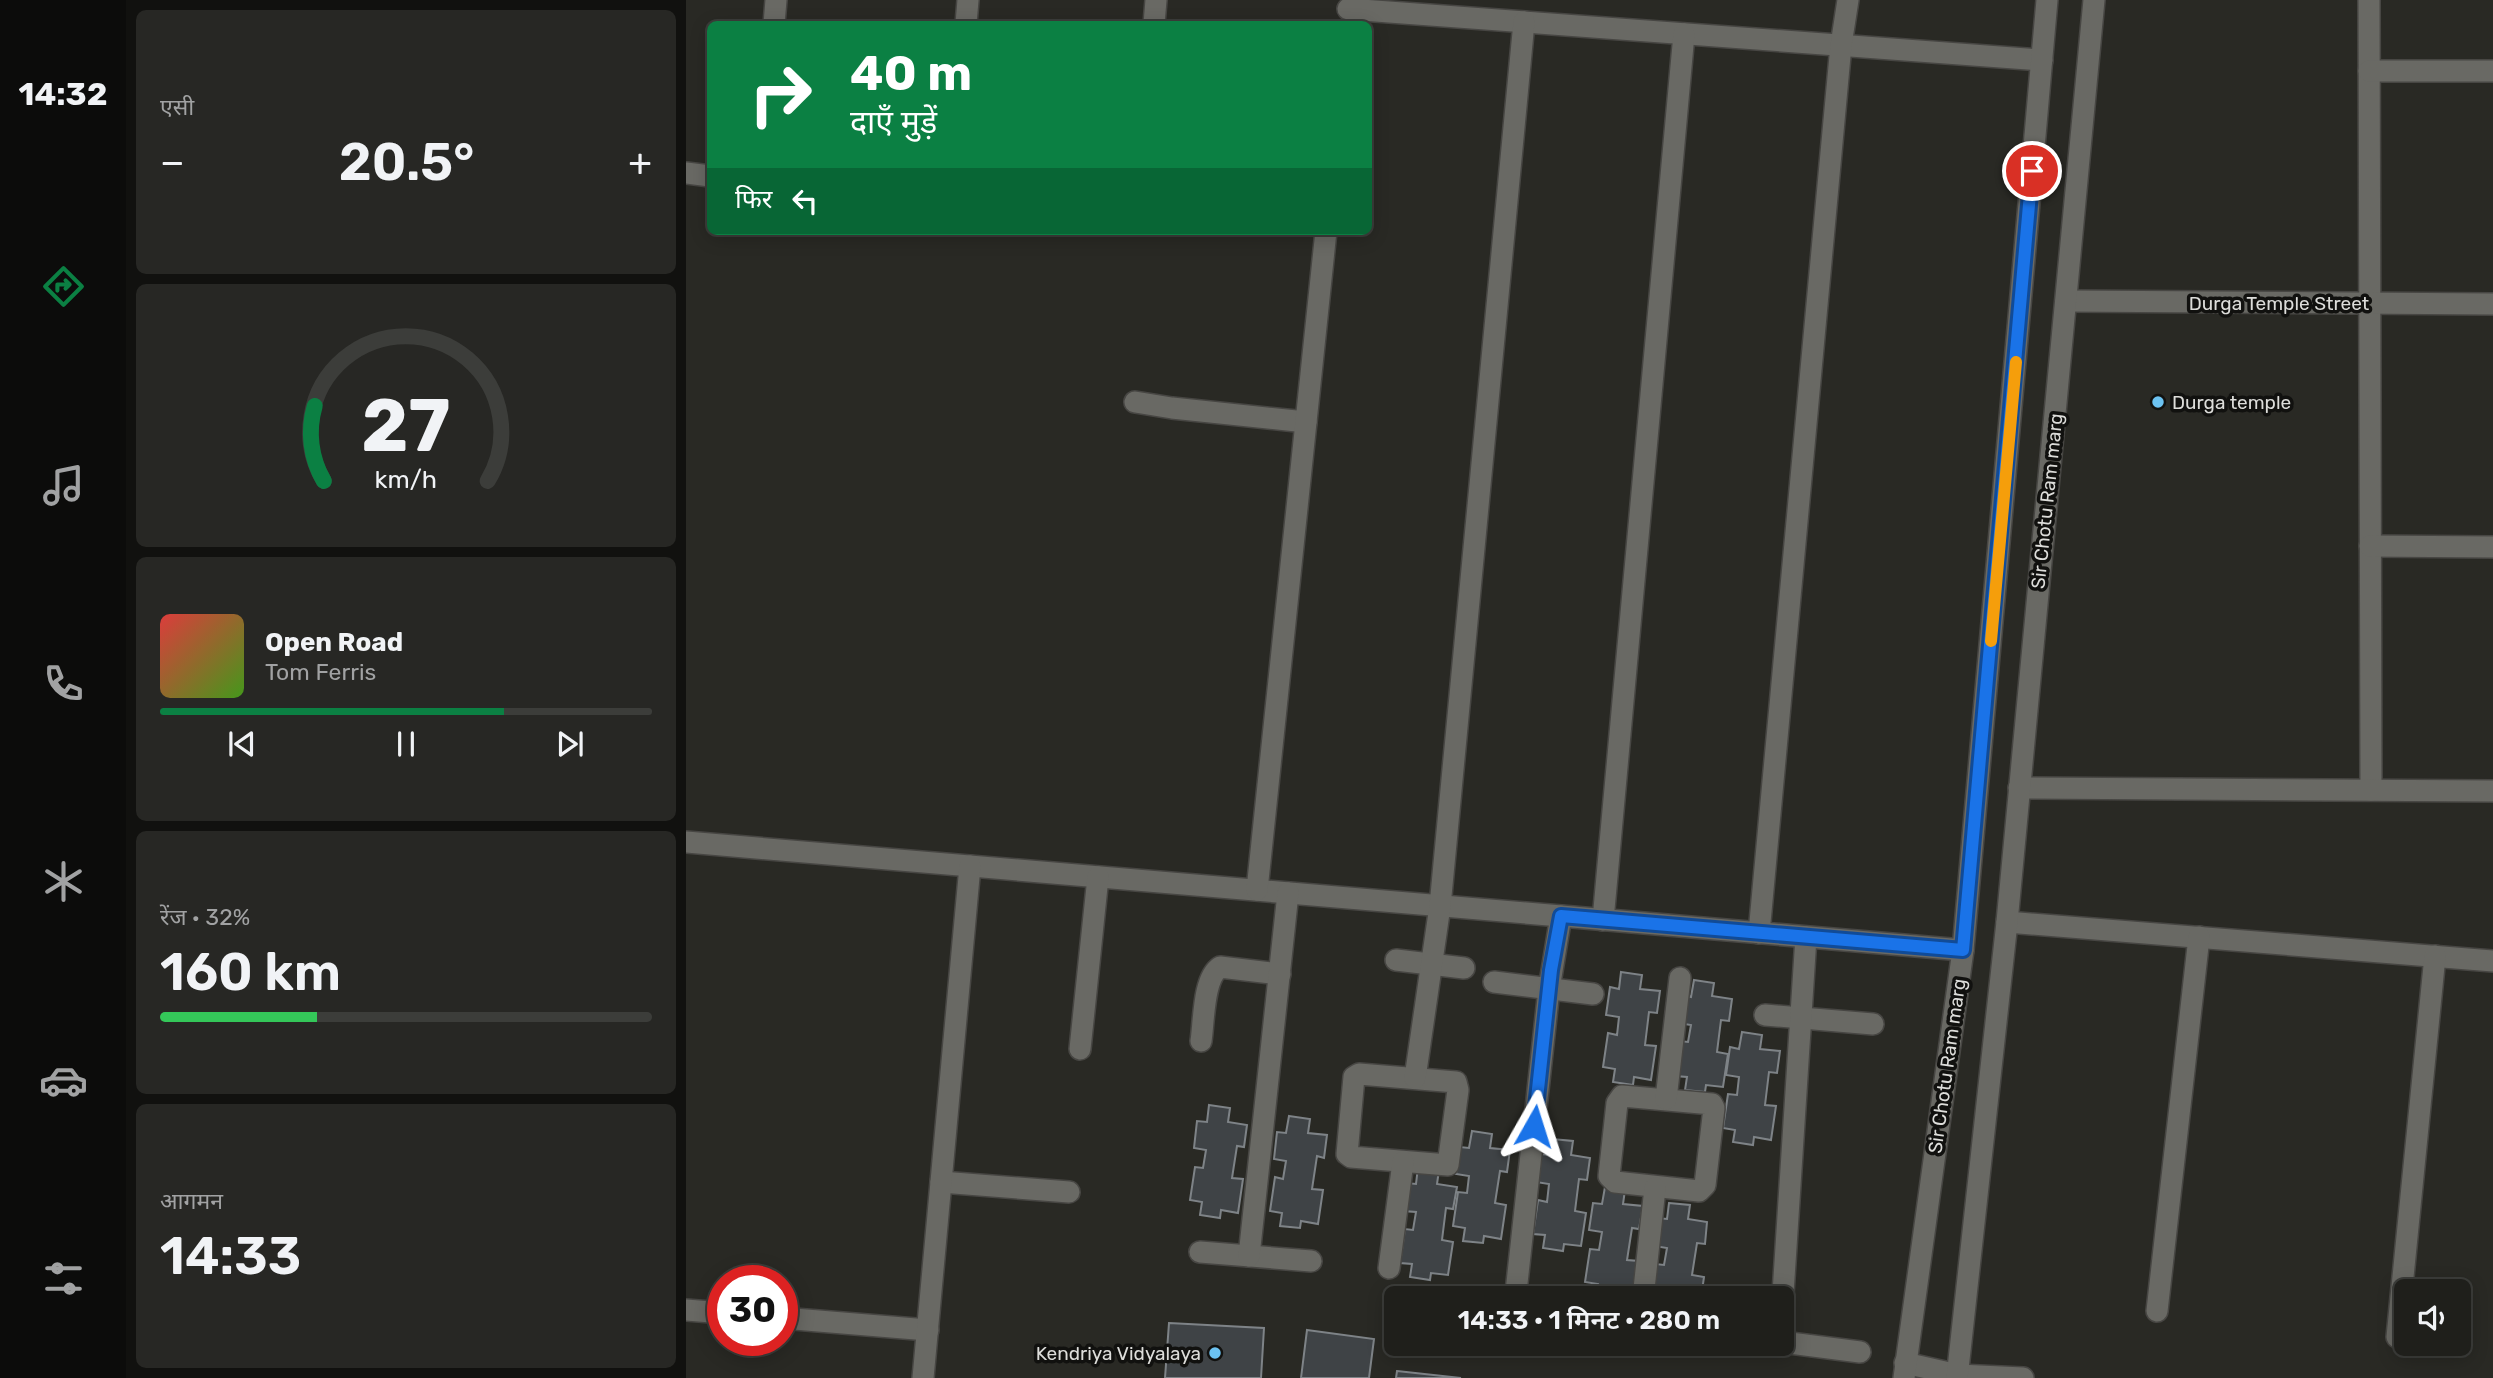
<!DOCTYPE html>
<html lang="hi">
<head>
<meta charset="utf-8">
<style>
	:root { --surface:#1f1f1b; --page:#272724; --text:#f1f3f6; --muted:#a1a2a3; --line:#3c3d3a; --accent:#0b8043 }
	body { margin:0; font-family:Rubik,"Noto Sans Devanagari",sans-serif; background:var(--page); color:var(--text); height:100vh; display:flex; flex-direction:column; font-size:26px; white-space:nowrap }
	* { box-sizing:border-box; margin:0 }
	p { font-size:23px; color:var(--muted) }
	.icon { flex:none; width:38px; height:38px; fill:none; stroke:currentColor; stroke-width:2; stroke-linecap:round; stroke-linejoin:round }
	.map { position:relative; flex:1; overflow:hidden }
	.sheet { display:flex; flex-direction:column; gap:10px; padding:10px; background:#11110f; width:560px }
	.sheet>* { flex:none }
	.top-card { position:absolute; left:21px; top:21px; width:665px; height:214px; border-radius:10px; box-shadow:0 4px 18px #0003,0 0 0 2px var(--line); background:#0b8043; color:#fff; overflow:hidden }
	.fabs { position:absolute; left:1708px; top:1279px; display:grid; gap:14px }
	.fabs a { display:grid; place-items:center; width:77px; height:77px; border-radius:10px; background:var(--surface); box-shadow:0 4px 18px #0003,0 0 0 2px var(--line); font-size:35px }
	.speed { position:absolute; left:21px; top:1265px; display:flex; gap:14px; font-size:35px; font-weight:700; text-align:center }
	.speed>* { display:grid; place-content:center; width:91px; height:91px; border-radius:50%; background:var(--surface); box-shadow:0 4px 18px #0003,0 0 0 2px var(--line); line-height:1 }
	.speed .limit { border:10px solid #d22; background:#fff; color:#111 }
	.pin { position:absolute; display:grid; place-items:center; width:60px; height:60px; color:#fff; margin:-30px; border:4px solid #fff; border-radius:50%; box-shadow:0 2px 7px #0007 }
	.me { position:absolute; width:77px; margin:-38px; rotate:6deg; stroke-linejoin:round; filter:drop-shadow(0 0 5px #0008) }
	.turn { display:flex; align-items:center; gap:24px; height:147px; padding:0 28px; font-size:32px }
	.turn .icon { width:91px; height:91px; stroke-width:2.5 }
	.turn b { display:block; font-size:49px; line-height:60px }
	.then { display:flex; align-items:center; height:66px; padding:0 28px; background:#0003; gap:14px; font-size:26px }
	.big { font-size:52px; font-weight:600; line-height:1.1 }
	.sheet .tile { flex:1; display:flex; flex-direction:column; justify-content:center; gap:10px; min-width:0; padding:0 24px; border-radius:10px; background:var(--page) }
	.sheet .dial { align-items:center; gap:0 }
	.dial svg { height:182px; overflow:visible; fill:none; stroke:var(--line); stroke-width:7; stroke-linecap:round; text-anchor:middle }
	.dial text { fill:var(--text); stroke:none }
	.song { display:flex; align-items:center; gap:21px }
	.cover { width:84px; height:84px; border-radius:10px; background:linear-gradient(135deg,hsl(0 70% 55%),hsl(100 70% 35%)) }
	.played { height:7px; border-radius:4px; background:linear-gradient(90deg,var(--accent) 70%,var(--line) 70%) }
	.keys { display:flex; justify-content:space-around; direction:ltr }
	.heat { display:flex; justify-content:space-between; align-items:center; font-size:38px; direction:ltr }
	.charge { height:10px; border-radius:5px; background:linear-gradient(90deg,#34c759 32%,var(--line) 0) }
	.trip { position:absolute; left:698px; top:1286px; width:410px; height:70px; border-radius:10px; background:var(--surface); box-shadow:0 4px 18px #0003,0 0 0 2px var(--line); font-weight:600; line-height:70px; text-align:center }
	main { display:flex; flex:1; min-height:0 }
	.tab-bar { display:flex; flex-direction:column; width:126px; justify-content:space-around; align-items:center; background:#0c0c0b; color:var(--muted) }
	.tab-bar .icon { width:49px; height:49px }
	.tab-bar .active { color:var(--accent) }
	.tab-bar b { font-size:32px; color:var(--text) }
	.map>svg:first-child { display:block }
	.building { fill:#3f4346; stroke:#7e8387; stroke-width:2 }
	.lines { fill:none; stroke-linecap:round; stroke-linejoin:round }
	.minor-casing { stroke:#474643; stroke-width:24 }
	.minor { stroke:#696964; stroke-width:21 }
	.route-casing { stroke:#114b97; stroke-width:18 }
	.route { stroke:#1a73e8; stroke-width:12 }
	.slow { stroke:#f59e0b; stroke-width:12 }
	.poi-dot { fill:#6cc3f2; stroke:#11110f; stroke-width:2.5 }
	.labels { text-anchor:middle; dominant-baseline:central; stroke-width:7; stroke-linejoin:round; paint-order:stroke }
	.street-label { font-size:19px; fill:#ddddda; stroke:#11110f }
	.poi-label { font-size:19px; fill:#ddddda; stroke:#11110f; text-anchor:start }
</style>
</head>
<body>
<main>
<nav class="tab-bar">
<b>14:32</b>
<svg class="icon active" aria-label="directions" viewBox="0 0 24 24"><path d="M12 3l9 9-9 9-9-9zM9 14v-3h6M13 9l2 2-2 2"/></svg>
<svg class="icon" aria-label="music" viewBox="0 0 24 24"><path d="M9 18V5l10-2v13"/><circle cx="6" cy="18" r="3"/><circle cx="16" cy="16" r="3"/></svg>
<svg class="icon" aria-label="phone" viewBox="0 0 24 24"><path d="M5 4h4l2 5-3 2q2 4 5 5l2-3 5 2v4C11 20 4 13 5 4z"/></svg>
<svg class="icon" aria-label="climate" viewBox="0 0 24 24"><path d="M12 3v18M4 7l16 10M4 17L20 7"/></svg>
<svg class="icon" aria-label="car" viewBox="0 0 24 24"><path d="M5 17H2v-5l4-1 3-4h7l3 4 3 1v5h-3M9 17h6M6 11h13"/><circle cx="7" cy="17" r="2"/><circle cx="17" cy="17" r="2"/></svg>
<svg class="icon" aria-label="filters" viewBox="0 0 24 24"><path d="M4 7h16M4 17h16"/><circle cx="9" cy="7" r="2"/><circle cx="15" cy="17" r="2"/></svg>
</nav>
<section class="sheet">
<div class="tile"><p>एसी</p>
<div class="heat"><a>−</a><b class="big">20.5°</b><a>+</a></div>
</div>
<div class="tile dial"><svg viewBox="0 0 100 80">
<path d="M14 69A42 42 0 1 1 86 69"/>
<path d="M14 69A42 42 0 0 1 10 36" stroke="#0b8043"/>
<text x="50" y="56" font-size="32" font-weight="700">27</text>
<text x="50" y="72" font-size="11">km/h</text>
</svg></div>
<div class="tile">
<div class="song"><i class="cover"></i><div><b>Open Road</b><p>Tom Ferris</p></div></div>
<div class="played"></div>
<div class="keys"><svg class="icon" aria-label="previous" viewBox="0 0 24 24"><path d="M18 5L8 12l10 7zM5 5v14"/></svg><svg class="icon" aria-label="pause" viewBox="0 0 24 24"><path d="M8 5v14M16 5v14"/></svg><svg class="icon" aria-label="next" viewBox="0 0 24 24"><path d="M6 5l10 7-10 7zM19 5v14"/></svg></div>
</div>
<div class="tile"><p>रेंज · 32%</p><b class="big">160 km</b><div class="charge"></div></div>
<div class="tile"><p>आगमन</p><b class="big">14:33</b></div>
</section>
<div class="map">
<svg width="1807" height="1378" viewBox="0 0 1807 1378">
	<rect width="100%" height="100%" fill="#292924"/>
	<g class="building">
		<polygon points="935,972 956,975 954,989 974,991 971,1013 963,1012 959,1045 970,1046 965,1080 948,1077 947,1085 927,1082 929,1069 917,1067 922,1033 931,1035 933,1017 920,1015 924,987 933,989"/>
		<polygon points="1008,980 1028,983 1026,996 1046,999 1043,1021 1035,1020 1031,1052 1042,1054 1037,1087 1020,1085 1019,1092 999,1090 1001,1077 989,1076 994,1041 1002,1042 1005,1025 992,1023 996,995 1005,997"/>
		<polygon points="1056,1032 1076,1035 1074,1049 1094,1051 1091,1073 1083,1072 1079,1105 1090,1106 1085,1140 1068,1137 1067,1145 1047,1142 1049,1130 1037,1128 1042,1094 1051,1095 1053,1077 1040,1075 1044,1047 1053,1049"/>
		<polygon points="523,1105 544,1108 542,1122 561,1125 558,1147 551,1146 546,1178 557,1179 552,1213 535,1210 534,1218 514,1215 516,1202 504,1200 509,1167 517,1168 520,1150 508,1148 511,1121 521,1122"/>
		<polygon points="603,1116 624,1119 622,1133 641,1135 638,1158 631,1156 626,1189 637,1190 632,1224 615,1221 614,1228 594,1226 596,1213 584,1211 589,1177 597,1179 600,1161 588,1159 591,1132 600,1133"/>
		<polygon points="786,1131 806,1134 804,1148 824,1150 821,1172 814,1171 809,1203 820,1205 815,1239 798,1236 797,1243 777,1241 779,1228 767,1226 772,1192 781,1193 783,1176 770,1174 774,1147 783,1148"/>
		<polygon points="866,1139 887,1141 885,1155 904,1158 901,1180 893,1179 889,1211 900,1213 895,1246 878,1244 877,1251 857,1248 859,1235 847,1234 852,1200 861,1202 863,1184 850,1182 854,1154 864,1155"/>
		<polygon points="732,1167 753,1170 751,1184 771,1187 767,1209 760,1208 756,1240 767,1242 762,1275 745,1273 744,1280 724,1277 726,1264 714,1263 719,1229 727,1230 730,1212 717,1211 721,1183 730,1184"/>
		<polygon points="919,1187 939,1190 937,1204 957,1206 953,1229 946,1228 941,1260 953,1261 948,1295 931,1292 930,1298 910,1297 912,1284 899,1282 904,1249 913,1250 916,1232 903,1230 907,1203 916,1204"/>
		<polygon points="983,1203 1004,1205 1002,1219 1021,1222 1019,1244 1011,1243 1006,1275 1018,1277 1015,1298 965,1298 970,1264 978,1265 981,1248 968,1246 972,1218 981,1219"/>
		<polygon points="483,1323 578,1328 575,1378 479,1378"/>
		<polygon points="621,1330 688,1339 683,1378 615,1378"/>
		<polygon points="711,1371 775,1378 710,1378"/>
	</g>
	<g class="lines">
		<g class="minor-casing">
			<g id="minor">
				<polyline points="1683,0 1685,790"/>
				<polyline points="662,9 1356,60"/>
				<polyline points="88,24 90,0"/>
				<polyline points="280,24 282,0"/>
				<polyline points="468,24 470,0"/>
				<polyline points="1683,71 1807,71"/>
				<polyline points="0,173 24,176"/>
				<polyline points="1380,301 1807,304"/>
				<polyline points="449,402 486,408 620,422"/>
				<polyline points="1684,546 1807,547"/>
				<polyline points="1333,788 1807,791"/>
				<polyline points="0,842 1277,950"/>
				<polyline points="571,890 640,231"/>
				<polyline points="917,920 998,34"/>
				<polyline points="1321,922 1807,961"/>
				<polyline points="1073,933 1155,45 1162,0"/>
				<polyline points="710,960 778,968"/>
				<polyline points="808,982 907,994"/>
				<polyline points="1079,1015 1187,1024"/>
				<path d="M 515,1041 C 518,1022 517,978 534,967 L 594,974"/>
				<polyline points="394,1049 412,877"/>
				<polygon points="673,1074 770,1082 772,1090 762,1165 665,1157 661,1154 668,1077"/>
				<polyline points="729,1078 754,906 838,22"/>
				<polygon points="936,1096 1026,1104 1028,1108 1019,1185 1013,1191 929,1182 923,1176 931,1103"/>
				<polyline points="980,1099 994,978"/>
				<polyline points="255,1182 383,1192"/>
				<polyline points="514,1252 625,1261"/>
				<polyline points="563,1256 602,893"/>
				<polyline points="703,1268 717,1162"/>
				<polyline points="832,1298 830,1292 863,989 875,916"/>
				<polyline points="957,1298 969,1188"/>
				<polyline points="1096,1309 1120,937"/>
				<polyline points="0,1310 37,1313"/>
				<polyline points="1471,1311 1513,937"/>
				<polyline points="96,1318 242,1330"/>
				<polyline points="1711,1337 1749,956"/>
				<polyline points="1096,1342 1174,1352"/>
				<polyline points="1219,1363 1272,1375 1337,1378"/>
				<polyline points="237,1378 284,866"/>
				<polyline points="1218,1378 1277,950 1361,0"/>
				<polyline points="1271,1378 1321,922 1408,0"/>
			</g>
		</g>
		<use href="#minor" class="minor"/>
	</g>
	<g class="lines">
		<g class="route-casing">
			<polyline id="route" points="848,1126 865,970 875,916 1277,950 1346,171"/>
		</g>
		<use href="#route" class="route"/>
		<polyline class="slow" points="1305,641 1330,362"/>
	</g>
	<g class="poi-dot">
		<circle cx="1472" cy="402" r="7"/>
		<circle cx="529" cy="1353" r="7"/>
	</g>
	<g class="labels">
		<g class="street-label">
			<text x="1593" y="303">Durga Temple Street</text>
			<text transform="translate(1361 501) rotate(-84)">Sir Chotu Ram marg</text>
			<text transform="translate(1261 1066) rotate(-82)">Sir Chotu Ram marg</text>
		</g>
		<g class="poi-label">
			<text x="1486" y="402">Durga temple</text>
			<text x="515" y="1353" text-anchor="end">Kendriya Vidyalaya</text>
		</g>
	</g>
</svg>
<div class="fabs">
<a><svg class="icon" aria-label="sound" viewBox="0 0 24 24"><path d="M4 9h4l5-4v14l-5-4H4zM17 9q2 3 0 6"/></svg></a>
</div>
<div class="speed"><div class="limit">30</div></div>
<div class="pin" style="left:1346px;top:171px;background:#d93025"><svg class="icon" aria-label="arrive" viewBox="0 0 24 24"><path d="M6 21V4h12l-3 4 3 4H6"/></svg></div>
<svg class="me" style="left:848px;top:1126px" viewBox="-20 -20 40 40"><path d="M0-17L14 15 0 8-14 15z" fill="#1a73e8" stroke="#fff" stroke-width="4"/></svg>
<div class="trip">14:33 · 1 मिनट · 280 m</div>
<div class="top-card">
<div class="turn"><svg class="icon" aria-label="right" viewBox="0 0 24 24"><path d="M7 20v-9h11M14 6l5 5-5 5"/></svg><div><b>40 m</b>दाएँ मुड़ें</div></div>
<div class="then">फिर<svg class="icon" aria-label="left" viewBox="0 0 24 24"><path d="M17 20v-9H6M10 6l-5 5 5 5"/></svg></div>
</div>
</div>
</main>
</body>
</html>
